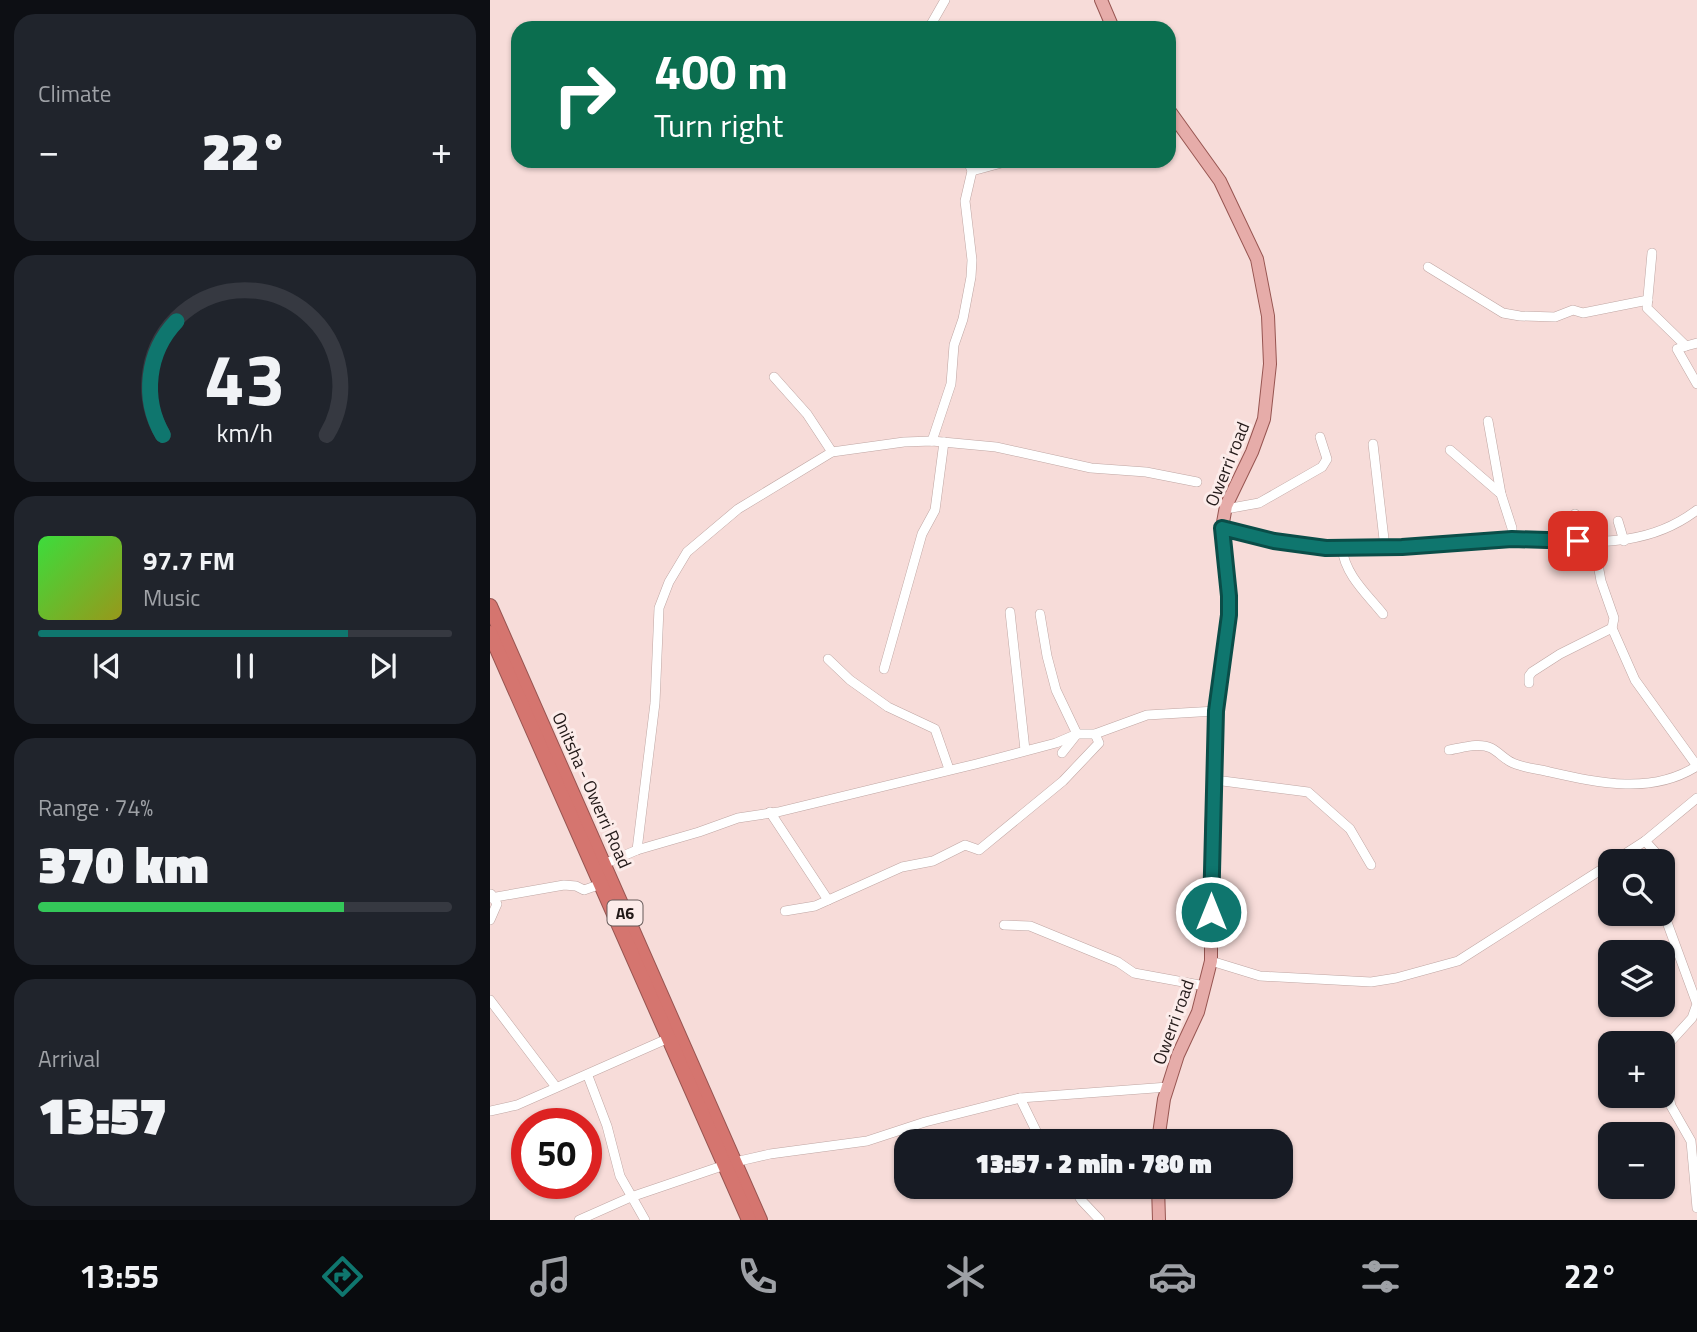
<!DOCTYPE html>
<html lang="en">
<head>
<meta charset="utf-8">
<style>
	:root { --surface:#171b24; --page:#20242c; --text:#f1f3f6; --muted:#9ea1a6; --line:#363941; --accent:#0f766e }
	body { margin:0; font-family:"Titillium Web",sans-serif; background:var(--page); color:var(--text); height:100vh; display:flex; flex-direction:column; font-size:26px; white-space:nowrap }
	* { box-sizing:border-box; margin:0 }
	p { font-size:23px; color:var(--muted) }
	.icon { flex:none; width:38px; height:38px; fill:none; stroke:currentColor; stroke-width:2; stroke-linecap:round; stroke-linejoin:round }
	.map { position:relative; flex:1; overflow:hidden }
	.drawer { display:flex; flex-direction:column; gap:14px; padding:14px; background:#0d0f14; width:490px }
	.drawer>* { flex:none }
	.hud { position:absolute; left:21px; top:21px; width:665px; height:147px; border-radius:21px; box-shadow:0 2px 5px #0004; background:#0b6e4f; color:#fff; overflow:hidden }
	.controls { position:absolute; left:1108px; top:849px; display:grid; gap:14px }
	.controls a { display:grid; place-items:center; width:77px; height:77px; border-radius:14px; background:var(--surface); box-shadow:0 2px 5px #0004; font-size:35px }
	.speed { position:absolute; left:21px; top:1108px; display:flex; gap:14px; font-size:35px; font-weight:700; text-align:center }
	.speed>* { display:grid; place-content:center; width:91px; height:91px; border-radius:50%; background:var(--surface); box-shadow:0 2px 5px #0004; line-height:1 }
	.speed .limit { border:10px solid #d22; background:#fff; color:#111 }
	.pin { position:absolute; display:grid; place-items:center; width:60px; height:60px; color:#fff; margin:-30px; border-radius:14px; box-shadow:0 4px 10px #0006 }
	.me { position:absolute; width:77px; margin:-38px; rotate:0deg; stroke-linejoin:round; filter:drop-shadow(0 0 5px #0008) }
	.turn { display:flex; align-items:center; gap:24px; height:147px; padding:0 28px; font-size:32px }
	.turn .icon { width:91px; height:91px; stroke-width:2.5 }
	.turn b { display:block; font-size:49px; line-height:60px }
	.big { font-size:52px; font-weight:800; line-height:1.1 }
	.drawer .widget { flex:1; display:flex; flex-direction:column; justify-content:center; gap:10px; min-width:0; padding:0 24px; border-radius:21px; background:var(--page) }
	.drawer .dial { align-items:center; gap:0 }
	.dial svg { height:182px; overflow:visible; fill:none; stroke:var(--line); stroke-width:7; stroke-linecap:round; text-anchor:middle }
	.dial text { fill:var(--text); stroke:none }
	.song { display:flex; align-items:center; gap:21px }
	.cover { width:84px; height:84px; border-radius:10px; background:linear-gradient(135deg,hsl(120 70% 55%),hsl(60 70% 35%)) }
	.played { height:7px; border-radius:4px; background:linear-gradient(90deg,var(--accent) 75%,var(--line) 75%) }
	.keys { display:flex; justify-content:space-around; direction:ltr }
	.heat { display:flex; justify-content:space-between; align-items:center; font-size:38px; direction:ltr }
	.charge { height:10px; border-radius:5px; background:linear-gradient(90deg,#34c759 74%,var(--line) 0) }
	.trip { position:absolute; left:404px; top:1129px; width:399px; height:70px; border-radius:21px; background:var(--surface); box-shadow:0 2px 5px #0004; font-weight:800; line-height:70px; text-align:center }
	.dock { display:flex; height:112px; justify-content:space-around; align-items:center; background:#090b0e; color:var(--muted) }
	.dock .icon { width:49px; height:49px }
	.dock .on { color:var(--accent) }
	.dock b { font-size:32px; color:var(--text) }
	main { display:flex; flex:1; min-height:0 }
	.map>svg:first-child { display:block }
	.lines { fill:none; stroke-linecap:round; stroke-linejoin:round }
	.minor-casing { stroke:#bfa6a3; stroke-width:10 }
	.major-casing { stroke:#975551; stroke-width:14 }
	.highway-casing { stroke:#975551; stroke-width:16 }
	.minor { stroke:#fff; stroke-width:9 }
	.major { stroke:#e6aca9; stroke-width:12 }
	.highway { stroke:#d5756f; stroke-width:14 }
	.route-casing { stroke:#0a4d48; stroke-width:18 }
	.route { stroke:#0f766e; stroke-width:12 }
	.labels { text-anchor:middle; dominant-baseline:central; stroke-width:6; stroke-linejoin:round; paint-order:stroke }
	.shield { fill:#fcecea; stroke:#645958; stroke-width:2 }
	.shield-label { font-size:16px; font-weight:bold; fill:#231a19 }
	.street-label { font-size:18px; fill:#231a19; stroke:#fcecea }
</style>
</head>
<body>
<main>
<section class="drawer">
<div class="widget"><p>Climate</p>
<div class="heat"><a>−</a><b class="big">22°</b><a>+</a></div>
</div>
<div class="widget dial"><svg viewBox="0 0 100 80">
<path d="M14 69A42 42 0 1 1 86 69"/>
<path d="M14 69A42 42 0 0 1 20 19" stroke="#0f766e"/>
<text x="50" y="56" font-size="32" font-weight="700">43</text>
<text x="50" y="72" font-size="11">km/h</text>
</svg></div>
<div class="widget">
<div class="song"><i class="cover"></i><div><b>97.7 FM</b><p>Music</p></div></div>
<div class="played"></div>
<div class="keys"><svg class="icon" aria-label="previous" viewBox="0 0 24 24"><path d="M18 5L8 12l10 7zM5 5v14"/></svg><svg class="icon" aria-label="pause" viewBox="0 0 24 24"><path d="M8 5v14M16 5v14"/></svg><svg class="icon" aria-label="next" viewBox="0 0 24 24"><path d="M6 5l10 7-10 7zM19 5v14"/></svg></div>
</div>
<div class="widget"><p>Range · 74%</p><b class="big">370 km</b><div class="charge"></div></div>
<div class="widget"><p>Arrival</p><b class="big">13:57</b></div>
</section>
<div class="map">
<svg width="1207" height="1220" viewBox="0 0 1207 1220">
	<rect width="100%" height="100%" fill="#f7dcd9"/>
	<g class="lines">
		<g class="minor-casing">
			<g id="minor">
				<polyline points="439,28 455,0"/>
				<polyline points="482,171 519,161"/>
				<polyline points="1162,253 1157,308 1196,346 1207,343"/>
				<polyline points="938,267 1013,313 1030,316 1065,317 1083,310 1093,313 1158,300"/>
				<polyline points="1196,346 1187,349 1207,384"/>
				<polyline points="284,377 317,414 342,452"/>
				<polyline points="998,421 1011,494 1022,528 1022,539"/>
				<polyline points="442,441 461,384 464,345 473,319 481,277 482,260 475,201 482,171 478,161"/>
				<polyline points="883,444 895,548"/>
				<polyline points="960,450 1011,494"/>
				<polyline points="736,509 769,503 832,467 837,459 830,437"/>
				<polyline points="1085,514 1088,541"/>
				<polyline points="1128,521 1134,541"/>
				<path d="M 732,528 C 766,536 801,545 836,548 C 896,553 957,541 1017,540 C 1085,538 1148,555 1207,510"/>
				<path d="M 852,548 C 855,575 877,594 893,614"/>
				<polyline points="520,612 535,750"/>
				<polyline points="550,614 557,656 566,690 587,734 572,753"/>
				<polyline points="1122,628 1145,680 1207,766"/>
				<polyline points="338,659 360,680 398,707 445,729 459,769"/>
				<polyline points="394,669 432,534 445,510 454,442"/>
				<polyline points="1039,683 1039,676 1042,672 1070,654 1122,628 1124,618 1111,581 1104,542"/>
				<path d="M 959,750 C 972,748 989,742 1001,748 C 1009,752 1015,760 1023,763 C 1034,768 1049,769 1060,772 C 1109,783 1162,795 1207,766"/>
				<polyline points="725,780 818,792 860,829 881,865"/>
				<polyline points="280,812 338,900"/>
				<polyline points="1155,841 1166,853 1168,861"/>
				<polyline points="147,850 165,703 169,608 179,582 197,552 248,509 342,452 414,442 442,441 506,447 601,468 656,472 707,482"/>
				<polyline points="1124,861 1155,841 1207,798"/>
				<polyline points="114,864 147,850 209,832 248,818 288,812 486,764 566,743 587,734 605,734 657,715 726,711"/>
				<polyline points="0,898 74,885 86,886 94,890 111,884"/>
				<polyline points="1172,898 1174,914 1207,1004 1202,1018 1172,1051"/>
				<polyline points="295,911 325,906 412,867 443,861 475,845 489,850 573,781 609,743 605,734"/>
				<polyline points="0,920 7,904 1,894"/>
				<polyline points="514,925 540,926 628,962 644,973 715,986"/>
				<polyline points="721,961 770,976 881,982 906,978 968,961 1120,864"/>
				<polyline points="0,1000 66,1087"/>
				<polyline points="1172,1063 1181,1106 1201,1141 1207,1208"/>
				<polyline points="98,1076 117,1126 130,1176 155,1220"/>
				<polyline points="530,1098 551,1141"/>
				<polyline points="0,1111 27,1105 179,1038"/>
				<polyline points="245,1162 280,1154 377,1141 435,1122 530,1098 678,1087"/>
				<polyline points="582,1186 592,1201 610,1220"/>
				<polyline points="89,1220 141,1197 235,1165"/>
			</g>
		</g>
		<g class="major-casing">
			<g id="major">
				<polyline points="611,0 623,28"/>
				<polyline points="668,1141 674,1099 688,1055 708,1012 721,961 721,842 726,711 739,615 739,596 732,528 736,506 762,452 774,419 780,364 778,316 767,259 730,181 679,110"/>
				<polyline points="668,1186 669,1220"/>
			</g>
		</g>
		<g class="highway-casing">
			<g id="highway">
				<polyline points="0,606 270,1220"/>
				<polyline points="0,633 259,1220"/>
			</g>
		</g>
		<use href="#minor" class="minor"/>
		<use href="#major" class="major"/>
		<use href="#highway" class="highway"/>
	</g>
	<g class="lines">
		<g class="route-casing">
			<polyline id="route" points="721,912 726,711 739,615 739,596 732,528 784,541 836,548 912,547 1022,539 1088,541"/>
		</g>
		<use href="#route" class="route"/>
	</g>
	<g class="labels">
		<rect class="shield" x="117.5" y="900.5" width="35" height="25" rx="5"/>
		<g class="shield-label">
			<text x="135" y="913">A6</text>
		</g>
		<g class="street-label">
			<text transform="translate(737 464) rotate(-68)">Owerri road</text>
			<text transform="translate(102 790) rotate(66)">Onitsha - Owerri Road</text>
			<text transform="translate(683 1022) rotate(-70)">Owerri road</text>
		</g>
	</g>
</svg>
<div class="controls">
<a><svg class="icon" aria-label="search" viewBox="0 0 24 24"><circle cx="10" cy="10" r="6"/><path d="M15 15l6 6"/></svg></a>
<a><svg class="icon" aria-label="layers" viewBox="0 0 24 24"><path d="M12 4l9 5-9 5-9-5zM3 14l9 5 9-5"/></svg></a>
<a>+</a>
<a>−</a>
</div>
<div class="speed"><div class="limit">50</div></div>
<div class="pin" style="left:1088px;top:541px;background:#d93025"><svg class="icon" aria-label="arrive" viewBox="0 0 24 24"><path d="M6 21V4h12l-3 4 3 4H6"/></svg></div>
<svg class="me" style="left:721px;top:912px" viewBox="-20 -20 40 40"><circle r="17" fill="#0f766e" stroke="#fff" stroke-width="3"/><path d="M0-11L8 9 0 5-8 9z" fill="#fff"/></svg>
<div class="trip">13:57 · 2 min · 780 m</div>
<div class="hud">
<div class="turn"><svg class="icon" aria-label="right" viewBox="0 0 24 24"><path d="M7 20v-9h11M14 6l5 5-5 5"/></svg><div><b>400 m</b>Turn right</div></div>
</div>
</div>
</main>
<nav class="dock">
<b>13:55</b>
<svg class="icon on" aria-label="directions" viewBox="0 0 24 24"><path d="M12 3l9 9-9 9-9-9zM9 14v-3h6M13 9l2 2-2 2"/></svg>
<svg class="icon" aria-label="music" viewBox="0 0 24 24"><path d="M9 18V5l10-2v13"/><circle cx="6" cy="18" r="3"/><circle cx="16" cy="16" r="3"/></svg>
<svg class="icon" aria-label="phone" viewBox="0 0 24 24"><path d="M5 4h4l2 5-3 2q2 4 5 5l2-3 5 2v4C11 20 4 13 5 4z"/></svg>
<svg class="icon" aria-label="climate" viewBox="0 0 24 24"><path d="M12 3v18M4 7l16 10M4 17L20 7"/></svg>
<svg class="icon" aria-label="car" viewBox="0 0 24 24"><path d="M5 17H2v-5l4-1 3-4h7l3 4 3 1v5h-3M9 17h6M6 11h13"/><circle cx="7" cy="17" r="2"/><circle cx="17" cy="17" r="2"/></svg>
<svg class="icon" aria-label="filters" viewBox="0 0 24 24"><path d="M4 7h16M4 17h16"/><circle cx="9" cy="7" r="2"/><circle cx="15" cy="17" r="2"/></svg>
<b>22°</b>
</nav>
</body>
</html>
